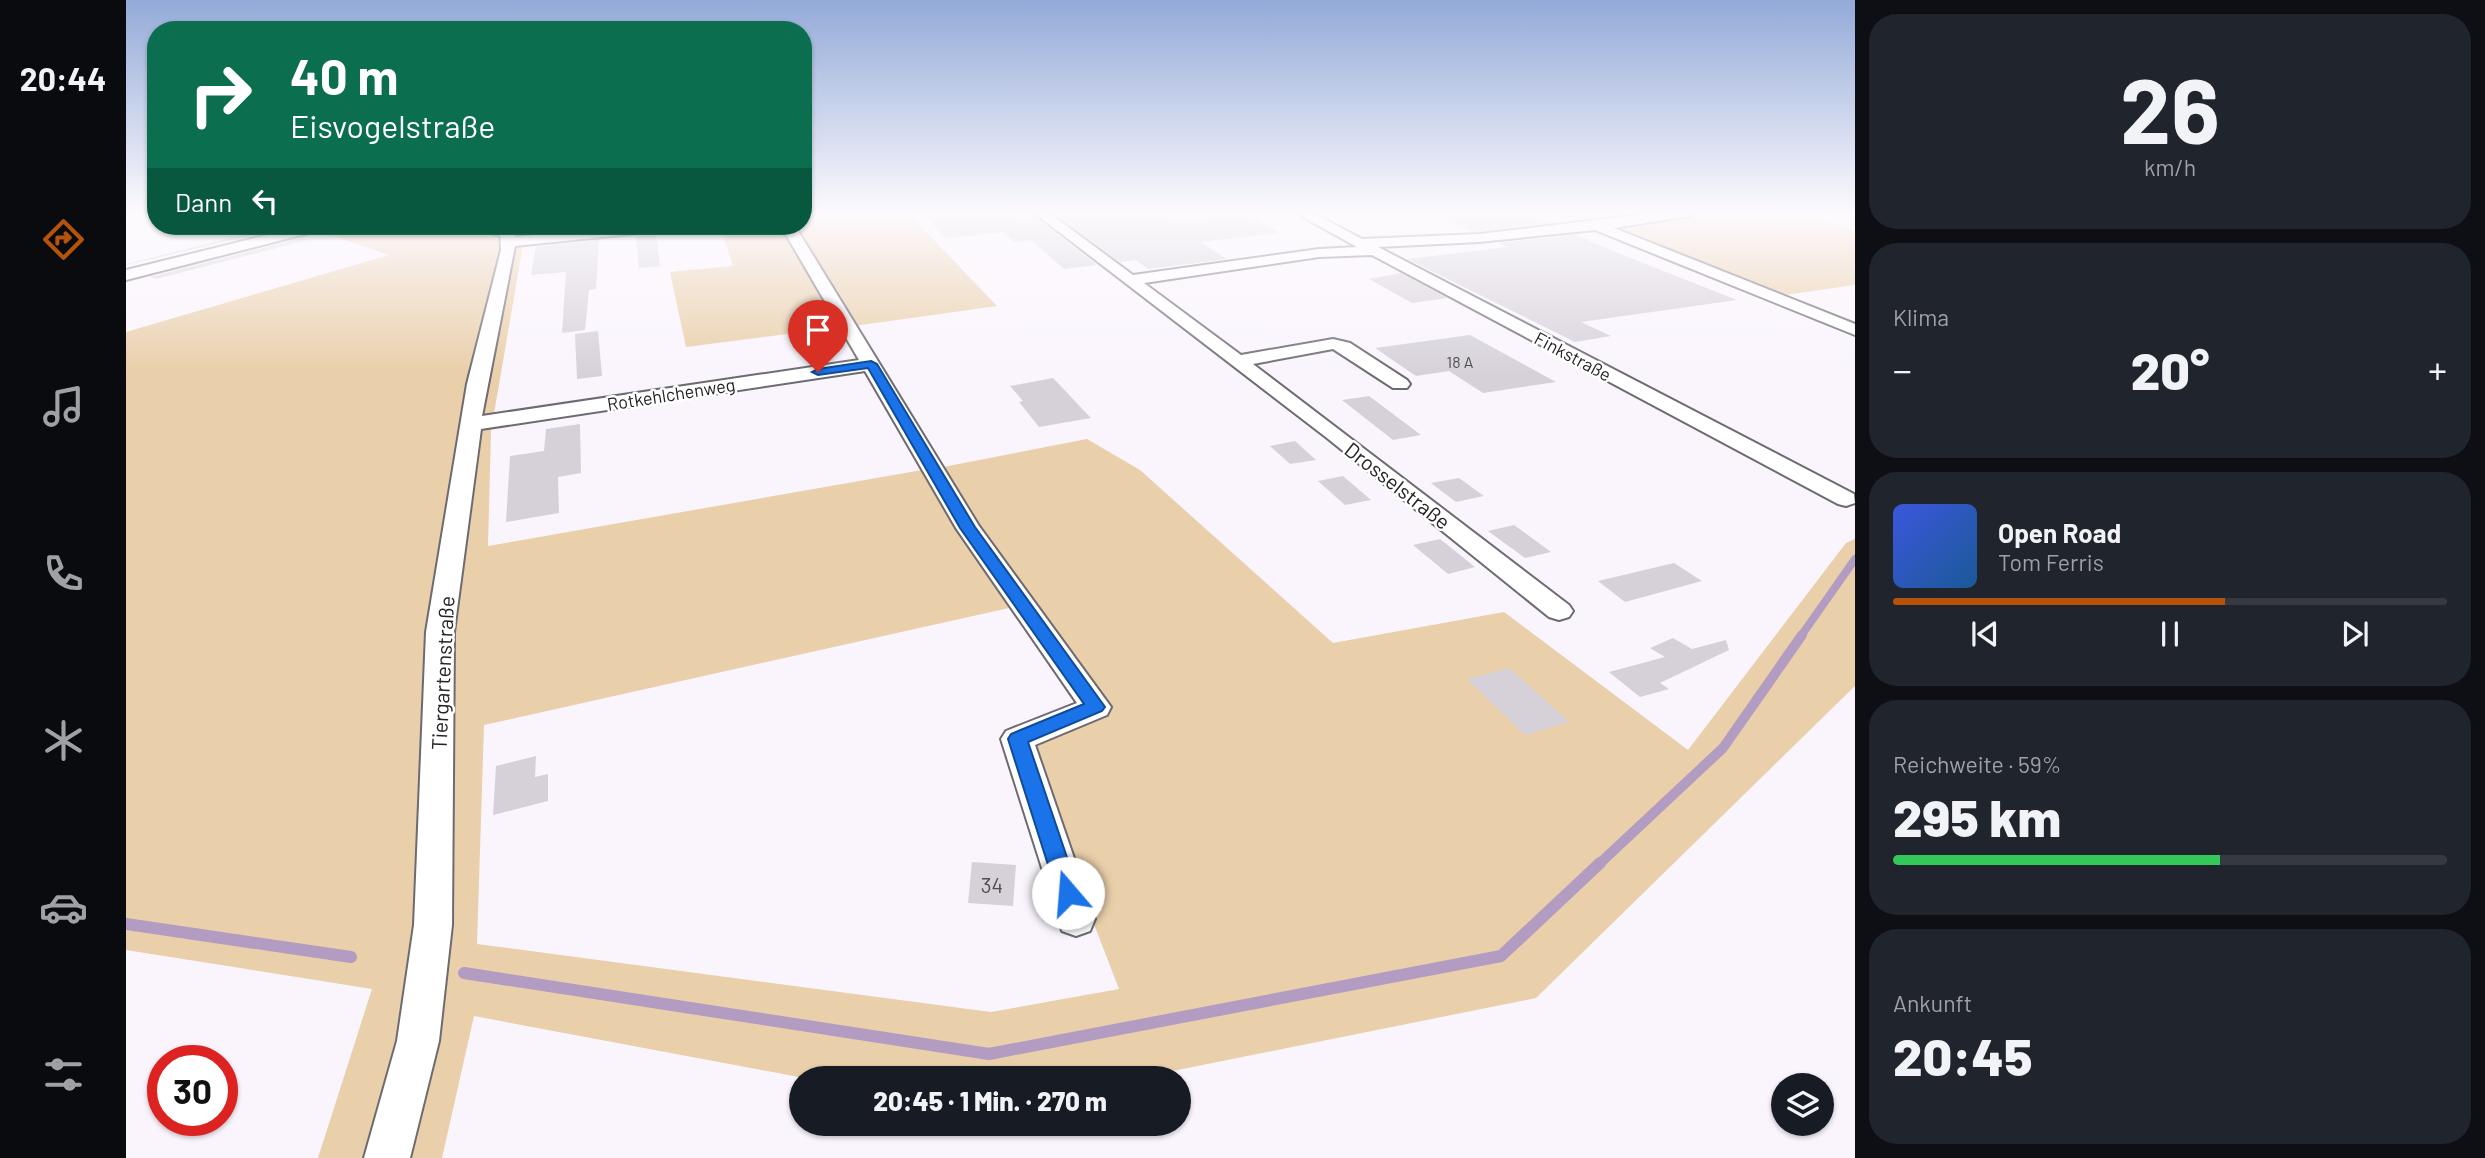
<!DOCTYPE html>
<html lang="de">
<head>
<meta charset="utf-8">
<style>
	:root { --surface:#171b24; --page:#20242c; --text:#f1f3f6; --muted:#9ea1a6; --line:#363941; --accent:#b45309 }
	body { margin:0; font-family:Barlow,sans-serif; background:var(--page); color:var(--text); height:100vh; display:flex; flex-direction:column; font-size:26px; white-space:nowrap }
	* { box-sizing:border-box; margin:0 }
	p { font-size:23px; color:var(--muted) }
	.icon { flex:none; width:38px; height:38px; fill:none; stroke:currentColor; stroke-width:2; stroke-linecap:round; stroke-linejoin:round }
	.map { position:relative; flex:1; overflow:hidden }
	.drawer { display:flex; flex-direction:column; gap:14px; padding:14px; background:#0d0f14; width:630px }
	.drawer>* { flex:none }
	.hud { position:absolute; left:21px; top:21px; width:665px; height:214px; border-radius:28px; box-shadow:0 2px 5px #0004; background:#0b6e4f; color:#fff; overflow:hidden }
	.tools { position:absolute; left:1645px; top:1073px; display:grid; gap:14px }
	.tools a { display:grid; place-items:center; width:63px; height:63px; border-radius:50%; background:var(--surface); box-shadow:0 2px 5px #0004; font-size:35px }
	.speed { position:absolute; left:21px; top:1045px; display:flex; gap:14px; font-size:35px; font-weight:700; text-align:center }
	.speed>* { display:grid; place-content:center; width:91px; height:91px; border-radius:50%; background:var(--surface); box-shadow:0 2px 5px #0004; line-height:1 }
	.speed .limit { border:10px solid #d22; background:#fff; color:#111 }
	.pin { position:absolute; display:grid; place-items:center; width:60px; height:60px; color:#fff; margin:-72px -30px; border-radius:50% 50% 50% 0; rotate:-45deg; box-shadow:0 0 7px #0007 }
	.pin .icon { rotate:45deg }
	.me { position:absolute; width:77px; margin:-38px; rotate:342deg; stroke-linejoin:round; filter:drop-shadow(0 0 5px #0008) }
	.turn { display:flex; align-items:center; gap:24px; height:147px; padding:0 28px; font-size:32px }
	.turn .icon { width:91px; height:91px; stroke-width:2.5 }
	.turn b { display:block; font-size:49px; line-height:60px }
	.then { display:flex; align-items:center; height:66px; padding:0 28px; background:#0003; gap:14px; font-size:26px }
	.big { font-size:52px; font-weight:800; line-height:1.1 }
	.drawer .widget { flex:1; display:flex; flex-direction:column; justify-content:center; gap:10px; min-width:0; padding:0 24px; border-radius:28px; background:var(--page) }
	.drawer .dial { align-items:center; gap:0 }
	.dial b { font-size:91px; line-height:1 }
	.song { display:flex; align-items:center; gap:21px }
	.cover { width:84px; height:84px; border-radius:10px; background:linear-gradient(135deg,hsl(230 70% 55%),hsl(210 70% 35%)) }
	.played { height:7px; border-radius:4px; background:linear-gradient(90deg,var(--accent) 60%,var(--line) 60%) }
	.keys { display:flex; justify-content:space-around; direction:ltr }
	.heat { display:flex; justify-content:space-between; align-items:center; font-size:38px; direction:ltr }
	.charge { height:10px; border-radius:5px; background:linear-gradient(90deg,#34c759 59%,var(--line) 0) }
	.trip { position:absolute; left:663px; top:1066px; width:402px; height:70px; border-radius:35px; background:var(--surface); box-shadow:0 2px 5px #0004; font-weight:800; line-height:70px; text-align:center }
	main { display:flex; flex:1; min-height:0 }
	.tab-bar { display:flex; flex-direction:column; width:126px; justify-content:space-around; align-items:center; background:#090b0e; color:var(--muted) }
	.tab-bar .icon { width:49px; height:49px }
	.tab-bar .on { color:var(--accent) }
	.tab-bar b { font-size:32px; color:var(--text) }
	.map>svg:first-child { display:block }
	.green { fill:#e9cfaa; fill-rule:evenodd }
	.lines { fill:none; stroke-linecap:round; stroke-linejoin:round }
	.stream-far2 { stroke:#b39cc1; stroke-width:8 }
	.stream-far1 { stroke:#b39cc1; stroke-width:10 }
	.stream { stroke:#b39cc1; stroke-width:12 }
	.building { fill:#d6d1d9 }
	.minor-casing { stroke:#6e6a71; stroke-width:4 }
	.tertiary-casing { stroke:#6e6a71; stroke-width:4 }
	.minor { fill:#fff; fill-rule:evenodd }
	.tertiary { fill:#fff; fill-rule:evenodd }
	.route { fill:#1a73e8; stroke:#114b97; stroke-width:2 }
	.labels { text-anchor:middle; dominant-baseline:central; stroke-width:5; stroke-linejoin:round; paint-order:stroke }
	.far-number-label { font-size:16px; fill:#504e52 }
	.far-street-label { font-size:18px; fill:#242225; stroke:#fff }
	.street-label { font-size:21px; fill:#242225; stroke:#fff }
	.near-number-label { font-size:21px; fill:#504e52 }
</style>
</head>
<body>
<main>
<nav class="tab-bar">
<b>20:44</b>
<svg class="icon on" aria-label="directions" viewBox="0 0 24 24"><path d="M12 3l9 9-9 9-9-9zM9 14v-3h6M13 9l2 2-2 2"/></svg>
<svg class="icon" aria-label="music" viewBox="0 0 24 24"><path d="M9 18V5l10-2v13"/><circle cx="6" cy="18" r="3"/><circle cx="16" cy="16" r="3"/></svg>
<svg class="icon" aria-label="phone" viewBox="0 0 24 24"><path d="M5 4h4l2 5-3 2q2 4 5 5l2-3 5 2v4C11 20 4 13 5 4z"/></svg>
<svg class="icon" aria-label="climate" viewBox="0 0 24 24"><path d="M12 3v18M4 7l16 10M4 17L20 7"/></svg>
<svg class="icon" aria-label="car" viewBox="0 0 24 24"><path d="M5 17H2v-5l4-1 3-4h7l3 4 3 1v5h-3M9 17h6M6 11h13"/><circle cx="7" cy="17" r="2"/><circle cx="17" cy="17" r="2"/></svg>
<svg class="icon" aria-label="filters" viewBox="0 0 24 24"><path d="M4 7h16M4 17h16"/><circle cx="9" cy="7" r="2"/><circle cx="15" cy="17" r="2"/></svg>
</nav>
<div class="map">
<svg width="1729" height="1158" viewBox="0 0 1729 1158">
	<rect width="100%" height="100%" fill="#faf5fd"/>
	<g class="green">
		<path d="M 677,212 L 781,212 L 871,306 L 728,326 L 812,468 L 961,439 L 1014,470 L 1207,643 L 1378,612 L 1562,750 L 1720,543 L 1729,539 L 1729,686 L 1410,998 L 1012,1078 L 678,1078 L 348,1016 L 316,1158 L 192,1158 L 246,989 L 0,950 L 0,332 L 263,255 L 190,230 L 0,271 L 180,226 L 400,226 L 399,236 L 503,226 L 578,226 L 397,245 L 365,431 L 362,546 L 802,469 L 717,327 L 560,347 L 544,272 L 607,266 L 594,226 L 677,226 ZM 905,603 L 979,704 L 897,740 L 993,989 L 865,1012 L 351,944 L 358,725 Z"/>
		<polygon points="1583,212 1669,212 1729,231 1729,285 1659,295 1491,227"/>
	</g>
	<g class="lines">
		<polyline class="stream-far2" points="1675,636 1729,559"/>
		<polyline class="stream-far1" points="1472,865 1597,748 1676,635"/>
		<g class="stream">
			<polyline points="0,924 225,957"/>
			<polyline points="338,973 863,1054 1375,956 1474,863"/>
		</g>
	</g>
	<g class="building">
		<polygon points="825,212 882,212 891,219 909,217 971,265 938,269 905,240 889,242 878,232 820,238 798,215"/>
		<polygon points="957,212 1034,212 1048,221 1119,214 1153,233 1074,242 1101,259 1022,269 1010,260 994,262 930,215"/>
		<polygon points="1308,212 1398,212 1424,223 1348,232"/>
		<polygon points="148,227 154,229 0,265 0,264"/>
		<polygon points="530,234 534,266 513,268 510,236"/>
		<polygon points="1450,235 1502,257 1611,300 1455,322 1485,336 1449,342 1281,259 1382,247 1372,243"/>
		<polygon points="176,238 182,240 30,279 24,277"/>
		<polygon points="473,240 470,289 463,290 459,330 436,333 440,272 405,275 410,247"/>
		<polygon points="1275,273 1321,298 1286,303 1243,279"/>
		<polygon points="472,331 476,376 451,379 449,334"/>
		<polygon points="1344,335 1430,382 1357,393 1323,371 1290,376 1249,348"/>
		<polygon points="927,378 965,418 913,427 893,402 897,401 884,386"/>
		<polygon points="1243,396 1295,435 1267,440 1216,400"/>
		<polygon points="454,424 455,473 432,477 433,513 380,522 384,456 418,451 420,429"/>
		<polygon points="1169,441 1190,460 1164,464 1144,446"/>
		<polygon points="1217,476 1245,500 1219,505 1192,481"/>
		<polygon points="1333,478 1358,496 1330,502 1305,483"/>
		<polygon points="1388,525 1406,538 1425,552 1399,558 1362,531"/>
		<polygon points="1314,539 1349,567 1322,574 1287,545"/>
		<polygon points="1548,563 1576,581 1499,602 1472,581"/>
		<polygon points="1547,638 1566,649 1600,640 1603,650 1534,683 1543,689 1514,697 1483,672 1539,657 1524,648"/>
		<polygon points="1384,668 1443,722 1399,735 1341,679"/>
		<polygon points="410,756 409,777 422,774 422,801 367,815 370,766"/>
		<polygon points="846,862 890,865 887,906 842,903"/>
	</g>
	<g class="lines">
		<g class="minor-casing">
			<g id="minor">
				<polygon points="677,212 688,212 677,216"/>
				<polygon points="907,212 922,212 1007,275 1193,249 1231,247 1168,212 1185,212 1236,239 1353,234 1538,212 1570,212 1563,216 1488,228 1729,324 1729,335 1469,230 1353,242 1252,247 1728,494 1729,503 1720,506 1712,504 1246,255 1193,257 1018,283 1115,355 1207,339 1224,343 1281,380 1284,384 1281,388 1267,388 1207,349 1127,364 1443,605 1447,611 1443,617 1433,620 1423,617 1201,438"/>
				<polygon points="178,226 201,226 199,229 0,280 0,270"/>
				<polygon points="374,226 388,226 389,237 505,226 552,226 545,230 389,246 356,416 733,360 655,226 669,226 853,526 985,707 981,715 909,745 969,919 964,931 950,936 936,931 875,739 880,731 951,703 830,528 739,371 355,429 328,632 326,925 313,1041 284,1158 238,1158 271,1041 288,925 300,632 341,384 375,250"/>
			</g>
		</g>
		<g class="tertiary-casing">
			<polygon id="tertiary" points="351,226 377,226 388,232 379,237 354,230"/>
		</g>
		<use href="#minor" class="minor"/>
		<use href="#tertiary" class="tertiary"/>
	</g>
	<linearGradient id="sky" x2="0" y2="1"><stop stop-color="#93aad8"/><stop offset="0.57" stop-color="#fdfafe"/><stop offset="1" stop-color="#fdfafe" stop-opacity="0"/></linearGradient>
	<rect width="1729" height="374" fill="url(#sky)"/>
	<polygon class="route" points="745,361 751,364 849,527 979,707 976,711 902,742 953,893 950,900 942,903 934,900 931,893 882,739 885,734 958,704 834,528 742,368 692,375 686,372 692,369"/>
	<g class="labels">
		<g class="far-number-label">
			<text x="1334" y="361">18 A</text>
		</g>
		<g class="far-street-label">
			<text transform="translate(1447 356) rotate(28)">Finkstraße</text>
			<text transform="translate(545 394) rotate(-9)">Rotkehlchenweg</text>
		</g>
		<g class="street-label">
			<text transform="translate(1272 485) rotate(38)">Drosselstraße</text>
			<text transform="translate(316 673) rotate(-87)">Tiergartenstraße</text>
		</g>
		<g class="near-number-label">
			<text x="866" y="884">34</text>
		</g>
	</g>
</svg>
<div class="tools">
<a><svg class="icon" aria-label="layers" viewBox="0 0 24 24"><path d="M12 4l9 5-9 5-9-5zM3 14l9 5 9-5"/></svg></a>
</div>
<div class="speed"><div class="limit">30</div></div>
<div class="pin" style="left:692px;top:372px;background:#d93025"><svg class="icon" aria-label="arrive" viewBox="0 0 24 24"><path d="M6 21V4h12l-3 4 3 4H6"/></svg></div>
<svg class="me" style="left:942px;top:893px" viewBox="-20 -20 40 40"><circle r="19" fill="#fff"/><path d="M0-13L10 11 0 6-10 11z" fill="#1a73e8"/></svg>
<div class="trip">20:45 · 1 Min. · 270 m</div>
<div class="hud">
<div class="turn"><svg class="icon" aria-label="right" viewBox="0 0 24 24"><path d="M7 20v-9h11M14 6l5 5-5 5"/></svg><div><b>40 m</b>Eisvogelstraße</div></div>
<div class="then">Dann<svg class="icon" aria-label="left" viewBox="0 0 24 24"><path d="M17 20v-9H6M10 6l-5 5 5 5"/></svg></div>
</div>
</div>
<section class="drawer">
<div class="widget dial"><b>26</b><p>km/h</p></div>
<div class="widget"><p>Klima</p>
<div class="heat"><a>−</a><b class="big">20°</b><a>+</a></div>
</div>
<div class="widget">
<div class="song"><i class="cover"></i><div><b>Open Road</b><p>Tom Ferris</p></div></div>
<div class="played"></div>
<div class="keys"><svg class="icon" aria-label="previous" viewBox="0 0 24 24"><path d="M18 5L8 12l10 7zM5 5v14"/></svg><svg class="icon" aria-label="pause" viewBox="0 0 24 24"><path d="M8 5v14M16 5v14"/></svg><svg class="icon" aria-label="next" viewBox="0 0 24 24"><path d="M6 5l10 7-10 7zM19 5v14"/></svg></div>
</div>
<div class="widget"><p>Reichweite · 59%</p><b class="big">295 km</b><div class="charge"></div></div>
<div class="widget"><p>Ankunft</p><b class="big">20:45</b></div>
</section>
</main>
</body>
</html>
